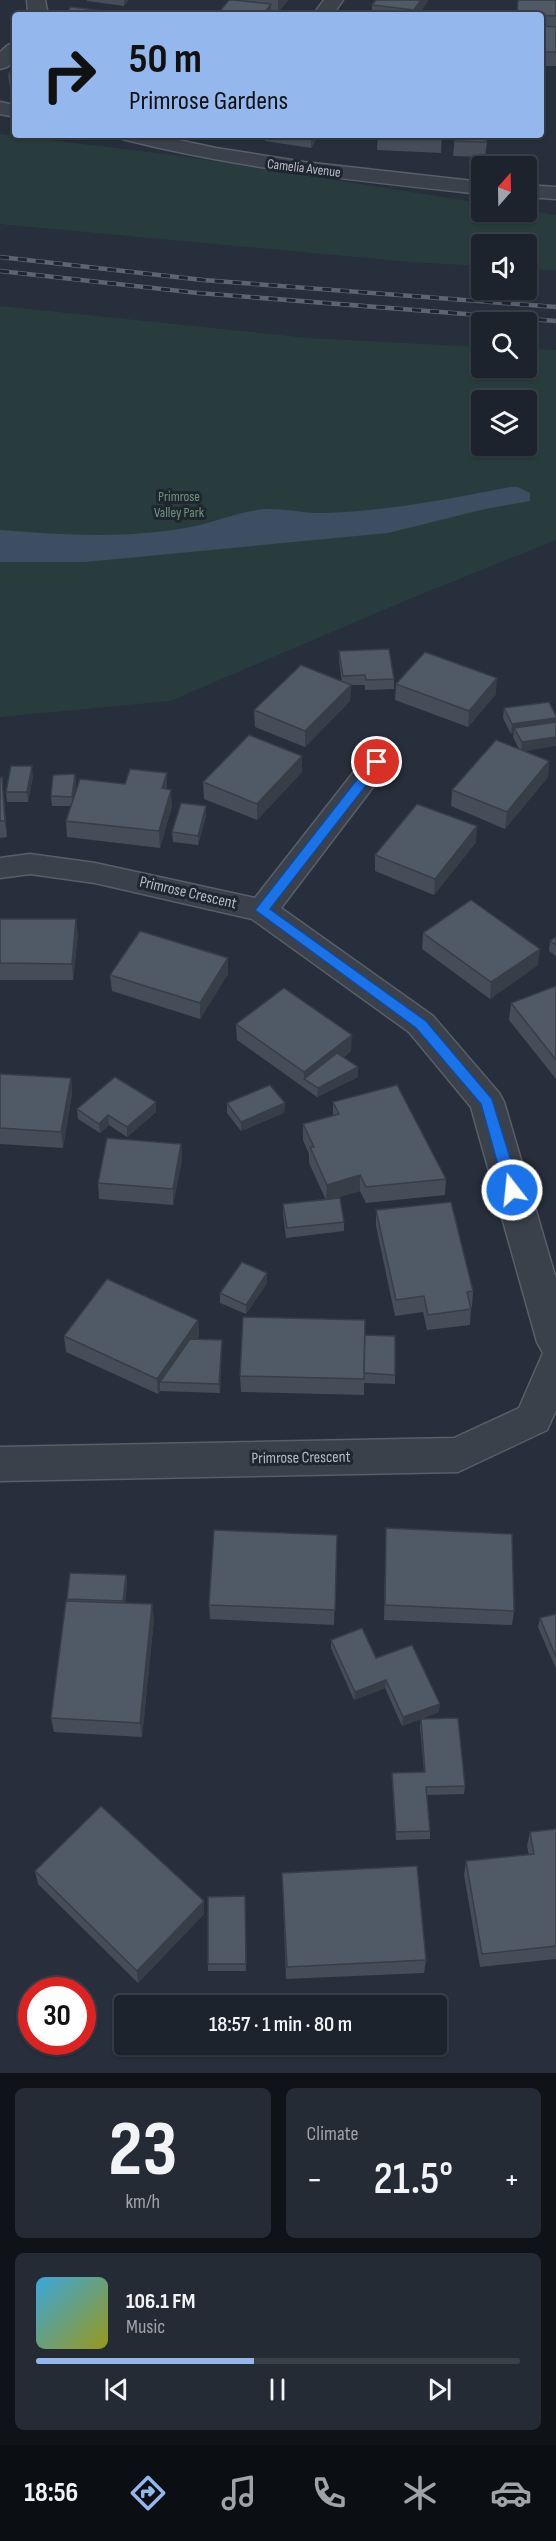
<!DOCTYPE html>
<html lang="en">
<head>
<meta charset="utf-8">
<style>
	:root { --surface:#1c232c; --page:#252b34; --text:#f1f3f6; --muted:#a0a4a9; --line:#3a4048; --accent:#94b7ed }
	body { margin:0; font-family:"Sofia Sans Condensed",sans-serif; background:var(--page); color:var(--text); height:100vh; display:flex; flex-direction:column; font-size:22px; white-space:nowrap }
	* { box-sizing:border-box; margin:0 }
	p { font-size:20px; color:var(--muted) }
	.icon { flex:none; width:33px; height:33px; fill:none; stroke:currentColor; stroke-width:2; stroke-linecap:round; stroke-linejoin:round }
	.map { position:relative; height:2073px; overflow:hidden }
	.sheet { display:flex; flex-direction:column; gap:15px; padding:15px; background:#0f1318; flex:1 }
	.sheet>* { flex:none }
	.guide { position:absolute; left:12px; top:12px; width:532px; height:126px; border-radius:6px; box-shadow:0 2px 4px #0004,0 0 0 2px var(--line); background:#94b7ed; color:#111; overflow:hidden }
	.needle { width:39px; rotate:20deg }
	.controls { position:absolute; left:471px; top:156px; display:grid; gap:12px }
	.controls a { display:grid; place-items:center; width:66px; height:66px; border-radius:6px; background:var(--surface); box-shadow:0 2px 4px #0004,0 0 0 2px var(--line); font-size:30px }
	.speed { position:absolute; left:18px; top:1977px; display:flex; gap:12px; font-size:30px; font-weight:700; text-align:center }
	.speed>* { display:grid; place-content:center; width:78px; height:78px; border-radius:50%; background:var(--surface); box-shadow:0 2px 4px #0004,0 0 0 2px var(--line); line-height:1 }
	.speed .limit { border:9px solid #d22; background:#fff; color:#111 }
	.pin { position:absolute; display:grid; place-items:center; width:51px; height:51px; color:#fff; margin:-26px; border:3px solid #fff; border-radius:50%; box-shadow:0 2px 6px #0007 }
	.me { position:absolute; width:66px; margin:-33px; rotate:344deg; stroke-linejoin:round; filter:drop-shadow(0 0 4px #0008) }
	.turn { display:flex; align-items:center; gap:21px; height:126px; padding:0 18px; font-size:27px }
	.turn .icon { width:78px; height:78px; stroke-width:2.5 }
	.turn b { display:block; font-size:42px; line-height:51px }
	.big { font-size:45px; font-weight:600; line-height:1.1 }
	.sheet .widget { flex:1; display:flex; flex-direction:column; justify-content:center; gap:9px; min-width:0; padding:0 21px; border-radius:9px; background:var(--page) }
	.sheet .dial { align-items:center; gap:0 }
	.dial b { font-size:78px; line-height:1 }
	.song { display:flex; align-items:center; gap:18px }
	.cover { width:72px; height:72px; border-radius:9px; background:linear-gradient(135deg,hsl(200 70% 55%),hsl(60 70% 35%)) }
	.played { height:6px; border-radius:3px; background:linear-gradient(90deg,var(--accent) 45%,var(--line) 45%) }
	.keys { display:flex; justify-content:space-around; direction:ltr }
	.heat { display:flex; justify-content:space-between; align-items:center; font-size:33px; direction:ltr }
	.sheet .tiles { flex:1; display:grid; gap:15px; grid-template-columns:1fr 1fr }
	.widget:last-child { grid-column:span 2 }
	.trip { position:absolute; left:114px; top:1995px; width:333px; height:60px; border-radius:6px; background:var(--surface); box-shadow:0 2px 4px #0004,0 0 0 2px var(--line); font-weight:600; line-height:60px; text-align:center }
	.menu { display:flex; height:96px; justify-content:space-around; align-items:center; background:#0b0e12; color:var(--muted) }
	.menu .icon { width:42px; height:42px }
	.menu .selected { color:var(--accent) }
	.menu b { font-size:27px; color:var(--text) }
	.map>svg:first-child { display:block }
	.green { fill:#293c3d; fill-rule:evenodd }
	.water { fill:#3d4d62 }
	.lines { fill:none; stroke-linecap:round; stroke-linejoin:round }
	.street-casing { stroke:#585f69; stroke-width:3 }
	.street { fill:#3a414b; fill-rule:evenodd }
	.rail-casing { stroke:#5c6572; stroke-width:4.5 }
	.rail { stroke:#1f2630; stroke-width:3; stroke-dasharray:9; stroke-linecap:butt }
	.wall { fill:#454d58 }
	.shaded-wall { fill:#383e47 }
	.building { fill:#505966; stroke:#383e47; stroke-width:1.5 }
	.route { fill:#1a73e8; stroke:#114b97; stroke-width:1.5 }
	.labels { text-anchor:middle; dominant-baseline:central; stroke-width:6; stroke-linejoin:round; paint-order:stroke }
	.far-street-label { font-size:14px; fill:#b6bcc7; stroke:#1f2630 }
	.far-park-label { font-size:14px; fill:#6f9578; stroke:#1f2630 }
	.street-label { font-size:16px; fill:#b6bcc7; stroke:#1f2630 }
</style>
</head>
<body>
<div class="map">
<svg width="556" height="2073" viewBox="0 0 556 2073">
	<rect width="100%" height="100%" fill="#262f3b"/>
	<g class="green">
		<polygon points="0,134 181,156 481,203 482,212 527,210 556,215 556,270 527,269 526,244 482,244 481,266 411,262 0,224"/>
		<path d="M 0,306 L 308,338 L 481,347 L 482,368 L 526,368 L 527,349 L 556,350 L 556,540 L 407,600 L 170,701 L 0,717 ZM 482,400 L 526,400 L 526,446 L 482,446 Z"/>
	</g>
	<path class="water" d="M 510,487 L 518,487 L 530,493 L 530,501 L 485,509 L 388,533 L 85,562 L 0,562 L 0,530 C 63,535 128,539 191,527 C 216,522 240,511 266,509 C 286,508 306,514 325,513 C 387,511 449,499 510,487 Z"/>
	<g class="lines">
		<g class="street-casing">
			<g id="street">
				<polygon points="27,0 45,0 48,15 28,15"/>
				<polygon points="324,0 343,0 333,15 313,15"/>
				<polygon points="15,43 15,60 7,67 0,69 0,52 8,45"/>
				<polygon points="0,102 15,105 15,117 0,114"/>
				<path d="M 119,135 L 155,135 L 216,148 L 304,162 L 482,182 L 482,194 C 360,181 240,169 122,139 Z"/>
				<polygon points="526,185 556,187 556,199 526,197"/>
				<polygon points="377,753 387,755 392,762 281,908 433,1016 499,1093 504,1102 556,1279 556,1410 547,1430 458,1472 0,1481 0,1447 454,1438 519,1408 543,1353 537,1342 471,1107 409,1032 252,919 95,883 30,874 0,878 0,858 30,854 95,863 255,898 367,755"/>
			</g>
		</g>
		<use href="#street" class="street"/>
		<g class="rail-casing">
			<g id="rail">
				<polyline points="0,257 203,280 556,307"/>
				<polyline points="0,271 198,293 556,321"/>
			</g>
		</g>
		<use href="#rail" class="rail"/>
	</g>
	<g class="wall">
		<polygon points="87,0 128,0 124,6 87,1"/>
		<polygon points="238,0 288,0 278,12 271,11 271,15 217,15"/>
		<polygon points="376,0 428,0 419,15 372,15 372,5"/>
		<polygon points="518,0 556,0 556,66 544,66 542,94 542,15 517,15"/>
		<polygon points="15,66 15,89 10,88 8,74"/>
		<polygon points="265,135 319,135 311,148 265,141"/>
		<polygon points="378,135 442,135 441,153 377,150"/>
		<polygon points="455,135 488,135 485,157 453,156"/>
		<polygon points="339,651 394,679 394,689 365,690 365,685 351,685 350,701 305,747 255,727 254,710 342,682 339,661"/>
		<polygon points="396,684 496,694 468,727 395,700"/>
		<polygon points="549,702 525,751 549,761 548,777 505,829 451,806 452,790 519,749 513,737 514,733 511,734 503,718 504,708"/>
		<polygon points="302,772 257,820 204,799 203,782"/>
		<polygon points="167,773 167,789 172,806 160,848 67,837 66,821 71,806 52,806 51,796 75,774 76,784 75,794 125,784"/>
		<polygon points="33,776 28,802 7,802 6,792"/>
		<polygon points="2,777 7,837 0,838 0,778"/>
		<polygon points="206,806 206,816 198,845 173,842 172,832"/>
		<polygon points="476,842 434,895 375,871 375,855"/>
		<polygon points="0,919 78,935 73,980 0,980"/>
		<polygon points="423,933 538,965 490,999 422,949"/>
		<polygon points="556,937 556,956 549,951 550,941"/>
		<polygon points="228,974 200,1019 112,991 110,975"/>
		<polygon points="556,986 556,1079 509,1020 511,1003"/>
		<polygon points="236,1024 351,1051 344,1057 358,1067 358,1077 317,1097 237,1040"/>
		<polygon points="0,1074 71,1078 72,1094 63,1148 0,1144"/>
		<polygon points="156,1102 156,1112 127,1137 109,1125 100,1133 78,1119 77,1109"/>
		<polygon points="333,1102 446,1179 445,1195 366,1203 360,1191 332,1199 344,1222 344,1231 286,1238 283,1214 283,1204 326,1200 309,1163 309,1154 303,1140 303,1124 333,1116"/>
		<polygon points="227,1103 285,1103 284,1113 241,1131 227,1113"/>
		<polygon points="181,1144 182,1160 173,1205 99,1199 98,1183"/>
		<polygon points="376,1210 473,1291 472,1307 471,1307 470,1325 427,1330 423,1312 395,1316 376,1226"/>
		<polygon points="267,1283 246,1314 220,1303 220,1293"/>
		<polygon points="198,1320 199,1336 197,1339 222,1340 220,1393 160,1391 158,1394 66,1352 64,1336"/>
		<polygon points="365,1335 395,1375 395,1384 364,1383 364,1395 241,1392 240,1376"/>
		<polygon points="386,1528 514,1611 512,1625 384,1620"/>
		<polygon points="337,1535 334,1625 210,1619 209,1605"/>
		<polygon points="126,1575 127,1584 125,1603 154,1619 142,1737 54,1732 51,1718 67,1599"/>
		<polygon points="556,1614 556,1669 538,1627 540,1618"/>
		<polygon points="331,1640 376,1658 439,1712 421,1719 465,1786 464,1794 427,1795 430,1831 430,1839 396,1840 392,1781 392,1773 424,1772 420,1727 421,1719 402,1726 385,1688 354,1700 331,1648"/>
		<polygon points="556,1829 556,1959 480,1967 464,1875 466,1861 529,1855 527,1846 530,1832"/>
		<polygon points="35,1871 204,1901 204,1914 138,1983 38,1884"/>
		<polygon points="282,1873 426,1960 424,1973 286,1979"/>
		<polygon points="245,1896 246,1971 208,1971 208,1964"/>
	</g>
	<g class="shaded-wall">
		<polygon points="124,0 128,0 124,6"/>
		<polygon points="278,0 288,0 278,12"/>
		<polygon points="421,0 428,0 428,1 419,15 414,15 414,10"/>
		<polygon points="271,4 271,15 263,15"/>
		<polygon points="311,135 319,135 311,148"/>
		<polygon points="497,678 496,694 468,727 469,711"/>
		<polygon points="351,685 350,701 305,747 305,731"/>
		<polygon points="556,718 556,727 514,728 514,733 511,734 512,724"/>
		<polygon points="556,737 556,746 521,752 522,742"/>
		<polygon points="302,756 302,772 257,820 257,804"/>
		<polygon points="549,761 548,777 505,829 507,812"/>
		<polygon points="32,766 33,776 28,802 27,792"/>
		<polygon points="167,773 167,789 162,788"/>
		<polygon points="75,774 76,784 73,807 72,797"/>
		<polygon points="2,777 4,794 7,837 5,821"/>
		<polygon points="171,790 172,806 160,848 159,831"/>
		<polygon points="206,806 206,816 198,845 198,836"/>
		<polygon points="477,826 476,842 434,895 435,879"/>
		<polygon points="76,919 78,935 73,980 72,964"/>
		<polygon points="540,949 538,965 490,999 491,982"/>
		<polygon points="228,958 228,974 200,1019 200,1003"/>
		<polygon points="352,1035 351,1051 311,1083 304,1079 304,1072"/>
		<polygon points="358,1067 358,1077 317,1097 318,1088"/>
		<polygon points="71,1078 72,1094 63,1148 61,1132"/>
		<polygon points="156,1102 156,1112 127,1137 127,1127"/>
		<polygon points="285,1103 284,1113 241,1131 241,1122"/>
		<polygon points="108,1115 109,1125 100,1133 99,1124"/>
		<polygon points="181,1144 182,1160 173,1205 173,1189"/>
		<polygon points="360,1175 360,1191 326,1200 327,1185"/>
		<polygon points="267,1273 267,1283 246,1314 246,1305"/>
		<polygon points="198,1320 199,1336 167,1382 160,1382 160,1391 158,1394 157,1379"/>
		<polygon points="222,1340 222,1349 220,1393 219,1384"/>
		<polygon points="126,1575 127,1584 124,1610 123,1601"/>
		<polygon points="152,1604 154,1619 142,1737 140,1723"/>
		<polygon points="386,1680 385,1688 354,1700 355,1692"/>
		<polygon points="440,1704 439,1712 402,1726 403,1717"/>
		<polygon points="204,1901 204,1914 138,1983 137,1971"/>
	</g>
	<g class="building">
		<polygon points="229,0 234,0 271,4 263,15 217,15"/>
		<polygon points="376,0 421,0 414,10 372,5"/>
		<polygon points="518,0 556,0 556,16 517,14"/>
		<polygon points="71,7 112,12 110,15 64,15"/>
		<polygon points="542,26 556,27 556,52 542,52"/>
		<polygon points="542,56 544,57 542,83"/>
		<polygon points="15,66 15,75 8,74"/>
		<polygon points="378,135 442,135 442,139 378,136"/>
		<polygon points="455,135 487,135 486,142 454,141"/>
		<polygon points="389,649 394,679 366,680 365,675 343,676 339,651"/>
		<polygon points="425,652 497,678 469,711 396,684"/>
		<polygon points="301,665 351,685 305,731 254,710"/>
		<polygon points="549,702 556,716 556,718 512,724 504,708"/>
		<polygon points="556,722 556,737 522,742 514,728"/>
		<polygon points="249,735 302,756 257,804 203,782"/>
		<polygon points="496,740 549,761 507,812 452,790"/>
		<polygon points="11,766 32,766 27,792 6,792"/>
		<polygon points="130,769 167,773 162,788 171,790 159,831 66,821 80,779 125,784"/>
		<polygon points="75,774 72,797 51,796 53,775"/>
		<polygon points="2,777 5,821 0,821 0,778"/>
		<polygon points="181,803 206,806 198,836 172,832"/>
		<polygon points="417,804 477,826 435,879 375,855"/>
		<polygon points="471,900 540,949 491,982 423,933"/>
		<polygon points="0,919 76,919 72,964 0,963"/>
		<polygon points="140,931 228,958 200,1003 110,975"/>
		<polygon points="556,937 556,945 550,941"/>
		<polygon points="556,986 556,1060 511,1003"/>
		<polygon points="284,988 352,1035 304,1072 236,1024"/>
		<polygon points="337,1053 358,1067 318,1088 304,1079"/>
		<polygon points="0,1074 71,1078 61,1132 0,1128"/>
		<polygon points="115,1077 156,1102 127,1127 108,1115 99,1124 77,1109"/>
		<polygon points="270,1085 285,1103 241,1122 227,1103"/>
		<polygon points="397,1085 446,1179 366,1187 360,1175 327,1185 310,1147 314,1147 303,1124 339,1114 333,1102"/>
		<polygon points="107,1138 181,1144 173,1189 98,1183"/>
		<polygon points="340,1198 344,1222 287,1228 283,1204"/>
		<polygon points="451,1202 473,1291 467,1292 471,1309 428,1315 424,1296 396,1300 376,1210"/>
		<polygon points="242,1262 267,1273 246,1305 220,1293"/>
		<polygon points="107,1279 198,1320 157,1379 64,1336"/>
		<polygon points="243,1317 365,1320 364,1379 240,1376"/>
		<polygon points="365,1335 395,1336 395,1375 364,1373"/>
		<polygon points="190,1339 222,1340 219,1384 160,1382"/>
		<polygon points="386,1528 512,1534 514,1611 385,1605"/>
		<polygon points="214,1530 337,1535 335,1610 209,1605"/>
		<polygon points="70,1573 126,1575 123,1601 67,1599"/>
		<polygon points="66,1601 152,1604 140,1723 51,1718"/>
		<polygon points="556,1614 556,1657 540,1618"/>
		<polygon points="362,1628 376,1658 412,1645 440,1704 403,1717 386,1680 355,1692 331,1640"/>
		<polygon points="458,1718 465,1786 426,1787 430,1831 396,1832 392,1773 425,1772 421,1719"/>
		<polygon points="101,1806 204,1901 137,1971 35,1871"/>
		<polygon points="556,1829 556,1946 482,1954 466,1861 534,1854 530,1832"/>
		<polygon points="417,1866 426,1960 287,1967 282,1873"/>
		<polygon points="245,1896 246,1964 208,1964 208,1897"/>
	</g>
	<polygon class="route" points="377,758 383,762 382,765 270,909 426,1021 492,1099 520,1190 518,1193 507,1193 505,1190 481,1104 416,1028 255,910 373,759"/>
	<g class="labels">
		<g class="far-street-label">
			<text transform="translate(304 168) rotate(7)">Camelia Avenue</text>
		</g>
		<g class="far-park-label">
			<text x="179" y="496">Primrose<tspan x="179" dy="16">Valley Park</tspan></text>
		</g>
		<g class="street-label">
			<text transform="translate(188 893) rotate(13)">Primrose Crescent</text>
			<text transform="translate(301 1458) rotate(-1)">Primrose Crescent</text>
		</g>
	</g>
</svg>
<div class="controls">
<a><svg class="needle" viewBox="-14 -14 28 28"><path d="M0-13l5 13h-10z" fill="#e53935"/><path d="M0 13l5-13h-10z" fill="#a0a4a9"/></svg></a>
<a><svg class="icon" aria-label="sound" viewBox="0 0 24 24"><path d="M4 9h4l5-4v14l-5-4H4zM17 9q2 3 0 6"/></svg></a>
<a><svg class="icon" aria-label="search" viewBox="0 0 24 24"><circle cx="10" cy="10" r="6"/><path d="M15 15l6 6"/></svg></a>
<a><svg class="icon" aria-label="layers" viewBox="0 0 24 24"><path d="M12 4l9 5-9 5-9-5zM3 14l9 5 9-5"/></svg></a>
</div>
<div class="speed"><div class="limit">30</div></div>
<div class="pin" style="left:377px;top:762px;background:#d93025"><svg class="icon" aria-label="arrive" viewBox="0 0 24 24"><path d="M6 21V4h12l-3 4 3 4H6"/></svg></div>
<svg class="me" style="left:512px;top:1190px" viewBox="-20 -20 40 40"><circle r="17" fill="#1a73e8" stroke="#fff" stroke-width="3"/><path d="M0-11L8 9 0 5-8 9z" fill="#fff"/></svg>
<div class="trip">18:57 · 1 min · 80 m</div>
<div class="guide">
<div class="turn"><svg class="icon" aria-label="right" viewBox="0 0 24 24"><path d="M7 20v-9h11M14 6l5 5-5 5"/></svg><div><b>50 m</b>Primrose Gardens</div></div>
</div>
</div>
<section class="sheet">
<div class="tiles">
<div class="widget dial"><b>23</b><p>km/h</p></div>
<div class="widget"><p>Climate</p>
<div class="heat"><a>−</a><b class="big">21.5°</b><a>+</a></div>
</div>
<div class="widget">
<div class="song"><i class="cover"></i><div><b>106.1 FM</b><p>Music</p></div></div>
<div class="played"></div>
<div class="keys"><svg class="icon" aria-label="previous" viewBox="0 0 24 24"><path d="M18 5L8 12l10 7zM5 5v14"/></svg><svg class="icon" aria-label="pause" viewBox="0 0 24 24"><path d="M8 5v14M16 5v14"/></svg><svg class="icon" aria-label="next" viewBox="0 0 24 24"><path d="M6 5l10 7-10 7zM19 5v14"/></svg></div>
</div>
</div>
</section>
<nav class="menu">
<b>18:56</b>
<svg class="icon selected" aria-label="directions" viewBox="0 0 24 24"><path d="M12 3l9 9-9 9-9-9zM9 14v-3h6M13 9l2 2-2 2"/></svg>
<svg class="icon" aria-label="music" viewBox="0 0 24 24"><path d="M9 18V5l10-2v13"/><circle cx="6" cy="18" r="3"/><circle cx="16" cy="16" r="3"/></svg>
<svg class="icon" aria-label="phone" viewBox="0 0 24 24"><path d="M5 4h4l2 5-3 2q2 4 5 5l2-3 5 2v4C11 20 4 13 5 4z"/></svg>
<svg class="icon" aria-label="climate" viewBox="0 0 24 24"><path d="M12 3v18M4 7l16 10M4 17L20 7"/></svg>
<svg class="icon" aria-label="car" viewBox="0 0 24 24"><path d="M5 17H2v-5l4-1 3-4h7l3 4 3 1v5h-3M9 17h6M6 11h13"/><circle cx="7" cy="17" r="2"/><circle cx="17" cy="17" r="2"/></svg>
</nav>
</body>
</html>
